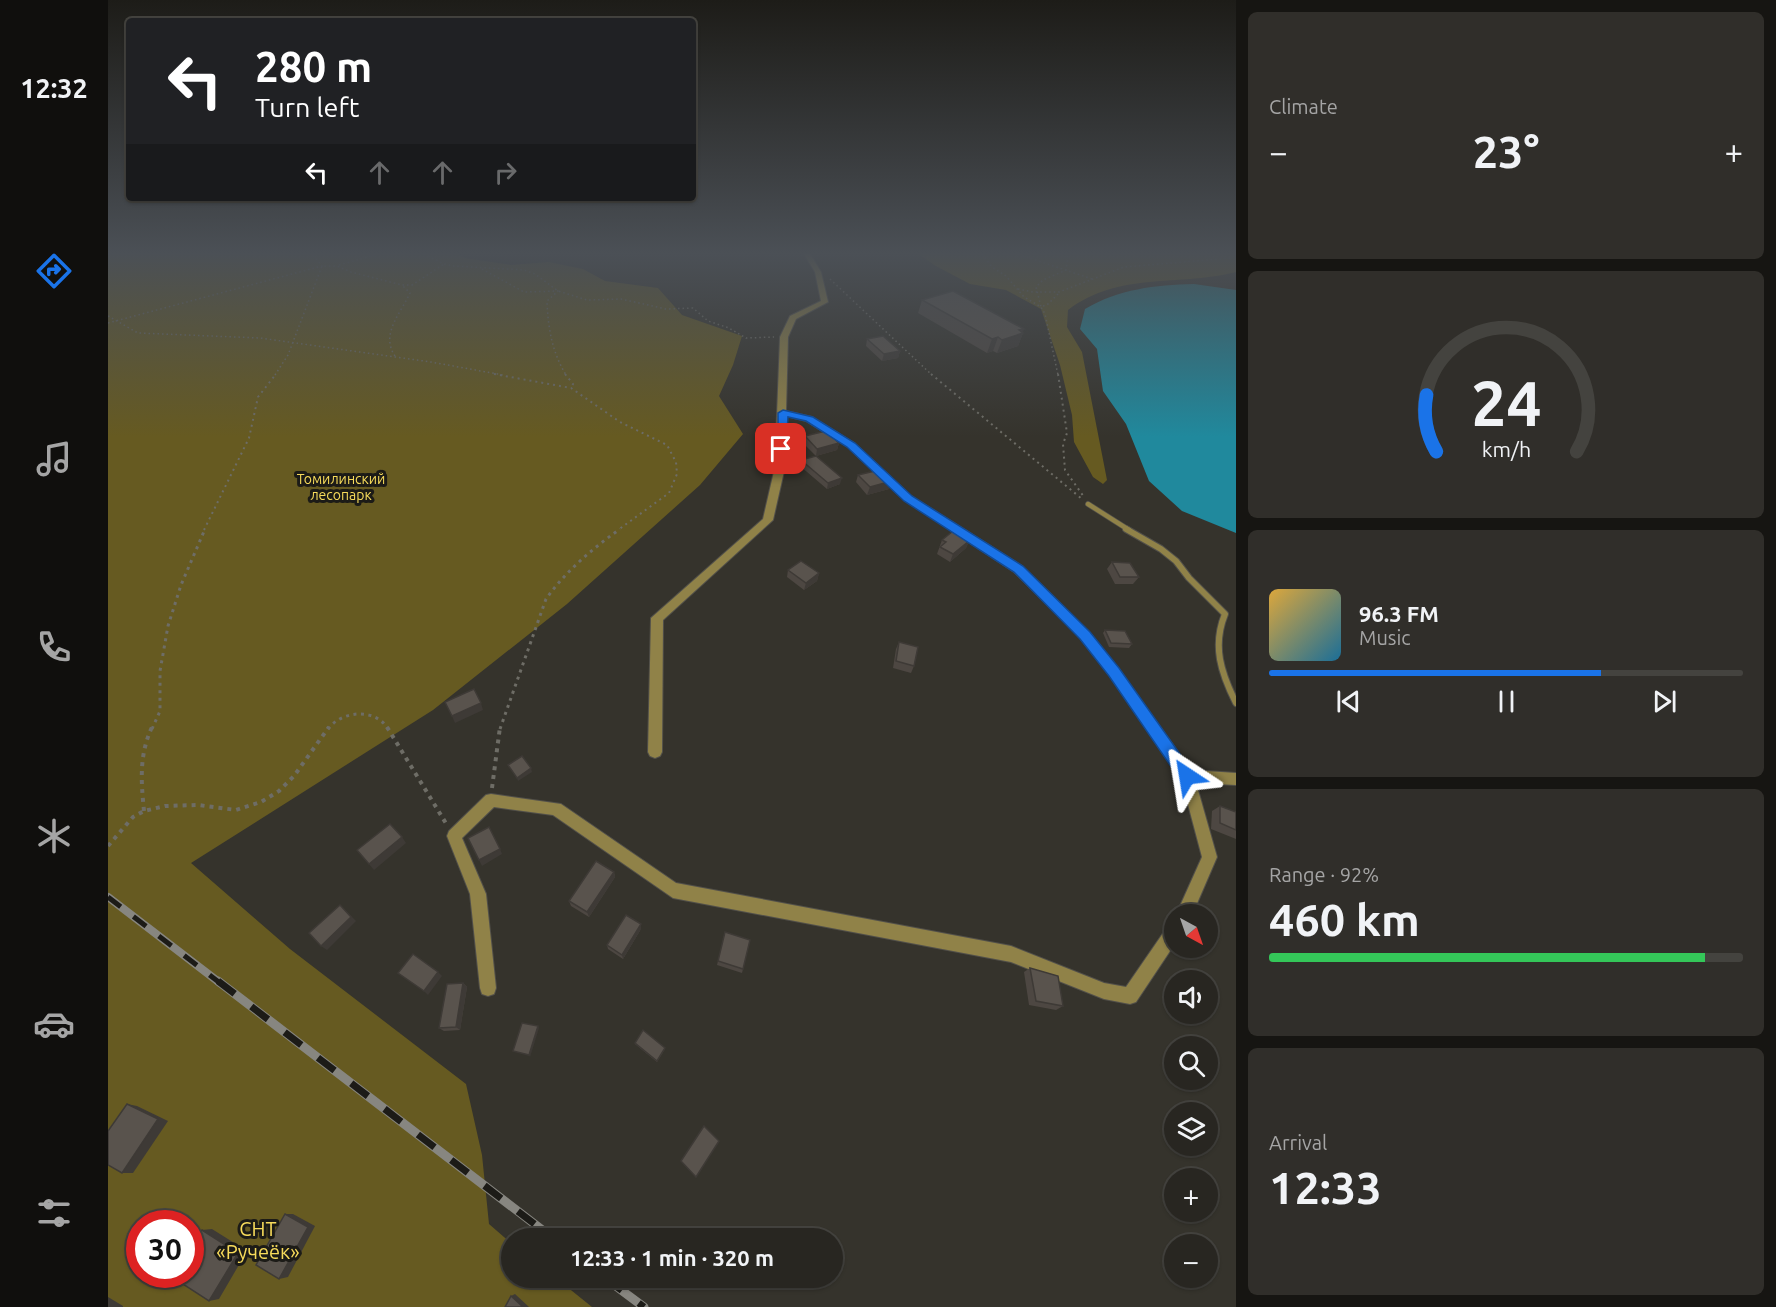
<!DOCTYPE html>
<html lang="en">
<head>
<meta charset="utf-8">
<style>
	:root { --surface:#282621; --page:#302e2a; --text:#f1f3f6; --muted:#a5a5a5; --line:#44433f; --accent:#1a73e8 }
	body { margin:0; font-family:Ubuntu,sans-serif; background:var(--page); color:var(--text); height:100vh; display:flex; flex-direction:column; font-size:22px; white-space:nowrap }
	* { box-sizing:border-box; margin:0 }
	p { font-size:20px; color:var(--muted) }
	.icon { flex:none; width:33px; height:33px; fill:none; stroke:currentColor; stroke-width:2; stroke-linecap:round; stroke-linejoin:round }
	.map { position:relative; flex:1; overflow:hidden }
	.panel { display:flex; flex-direction:column; gap:12px; padding:12px; background:#161512; width:540px }
	.panel>* { flex:none }
	.guide { position:absolute; left:18px; top:18px; width:570px; height:183px; border-radius:6px; box-shadow:0 2px 4px #0004,0 0 0 2px var(--line); background:#202124; color:#fff; overflow:hidden }
	.needle { width:39px; rotate:140deg }
	.buttons { position:absolute; left:1056px; top:904px; display:grid; gap:12px }
	.buttons a { display:grid; place-items:center; width:54px; height:54px; border-radius:50%; background:var(--surface); box-shadow:0 2px 4px #0004,0 0 0 2px var(--line); font-size:30px }
	.speed { position:absolute; left:18px; top:1210px; display:flex; gap:12px; font-size:30px; font-weight:700; text-align:center }
	.speed>* { display:grid; place-content:center; width:78px; height:78px; border-radius:50%; background:var(--surface); box-shadow:0 2px 4px #0004,0 0 0 2px var(--line); line-height:1 }
	.speed .limit { border:9px solid #d22; background:#fff; color:#111 }
	.pin { position:absolute; display:grid; place-items:center; width:51px; height:51px; color:#fff; margin:-26px; border-radius:12px; box-shadow:0 3px 9px #0006 }
	.me { position:absolute; width:66px; margin:-33px; rotate:327deg; stroke-linejoin:round; filter:drop-shadow(0 0 4px #0008) }
	.turn { display:flex; align-items:center; gap:21px; height:126px; padding:0 30px; font-size:27px }
	.turn .icon { width:78px; height:78px; stroke-width:2.5 }
	.turn b { display:block; font-size:42px; line-height:51px }
	.lanes { display:flex; align-items:center; height:57px; padding:0 30px; background:#0003; justify-content:center; gap:30px; direction:ltr }
	.lanes .off { opacity:.35 }
	.big { font-size:45px; font-weight:600; line-height:1.1 }
	.panel .widget { flex:1; display:flex; flex-direction:column; justify-content:center; gap:9px; min-width:0; padding:0 21px; border-radius:9px; background:var(--page) }
	.panel .dial { align-items:center; gap:0 }
	.dial svg { height:156px; overflow:visible; fill:none; stroke:var(--line); stroke-width:7; stroke-linecap:round; text-anchor:middle }
	.dial text { fill:var(--text); stroke:none }
	.song { display:flex; align-items:center; gap:18px }
	.cover { width:72px; height:72px; border-radius:9px; background:linear-gradient(135deg,hsl(40 70% 55%),hsl(200 70% 35%)) }
	.played { height:6px; border-radius:3px; background:linear-gradient(90deg,var(--accent) 70%,var(--line) 70%) }
	.keys { display:flex; justify-content:space-around; direction:ltr }
	.heat { display:flex; justify-content:space-between; align-items:center; font-size:33px; direction:ltr }
	.charge { height:9px; border-radius:4px; background:linear-gradient(90deg,#34c759 92%,var(--line) 0) }
	.trip { position:absolute; left:393px; top:1228px; width:342px; height:60px; border-radius:30px; background:var(--surface); box-shadow:0 2px 4px #0004,0 0 0 2px var(--line); font-weight:600; line-height:60px; text-align:center }
	main { display:flex; flex:1; min-height:0 }
	.dock { display:flex; flex-direction:column; width:108px; justify-content:space-around; align-items:center; background:#100f0d; color:var(--muted) }
	.dock .icon { width:42px; height:42px }
	.dock .active { color:var(--accent) }
	.dock b { font-size:27px; color:var(--text) }
	.map>svg:first-child { display:block }
	.green { fill:#665a21; fill-rule:evenodd }
	.water { fill:#20899d }
	.lines { fill:none; stroke-linecap:round; stroke-linejoin:round }
	.service-far1-casing { stroke:#52504a; stroke-width:6 }
	.service-casing { stroke:#52504a; stroke-width:8 }
	.minor-casing { stroke:#52504a; stroke-width:2 }
	.path-far3 { stroke:#6e6d66; stroke-width:1.5; stroke-dasharray:1.5 3; stroke-linecap:butt }
	.path-far2 { stroke:#6e6d66; stroke-width:2; stroke-dasharray:2 4; stroke-linecap:butt }
	.path-far1 { stroke:#6e6d66; stroke-width:3; stroke-dasharray:3 4.5; stroke-linecap:butt }
	.path { stroke:#6e6d66; stroke-width:4; stroke-dasharray:4 5; stroke-linecap:butt }
	.service-far1 { stroke:#908248; stroke-width:4.5 }
	.service { stroke:#908248; stroke-width:6 }
	.minor { fill:#908248; fill-rule:evenodd }
	.rail-far1-casing { stroke:#878680; stroke-width:8 }
	.rail-casing { stroke:#878680; stroke-width:9 }
	.rail-far1 { stroke:#1c1b17; stroke-width:5; stroke-dasharray:16; stroke-linecap:butt }
	.rail { stroke:#1c1b17; stroke-width:7; stroke-dasharray:21; stroke-linecap:butt }
	.wall { fill:#4d4742 }
	.shaded-wall { fill:#3e3a36 }
	.building { fill:#59534d; stroke:#3e3a36; stroke-width:1.5 }
	.route { fill:#1a73e8; stroke:#114b97; stroke-width:1.5 }
	.labels { text-anchor:middle; dominant-baseline:central; stroke-width:6; stroke-linejoin:round; paint-order:stroke }
	.far-park-label { font-size:14px; fill:#f7db5b; stroke:#1c1b17 }
	.near-park-label { font-size:20px; fill:#f7db5b; stroke:#1c1b17 }
</style>
</head>
<body>
<main>
<nav class="dock">
<b>12:32</b>
<svg class="icon active" aria-label="directions" viewBox="0 0 24 24"><path d="M12 3l9 9-9 9-9-9zM9 14v-3h6M13 9l2 2-2 2"/></svg>
<svg class="icon" aria-label="music" viewBox="0 0 24 24"><path d="M9 18V5l10-2v13"/><circle cx="6" cy="18" r="3"/><circle cx="16" cy="16" r="3"/></svg>
<svg class="icon" aria-label="phone" viewBox="0 0 24 24"><path d="M5 4h4l2 5-3 2q2 4 5 5l2-3 5 2v4C11 20 4 13 5 4z"/></svg>
<svg class="icon" aria-label="climate" viewBox="0 0 24 24"><path d="M12 3v18M4 7l16 10M4 17L20 7"/></svg>
<svg class="icon" aria-label="car" viewBox="0 0 24 24"><path d="M5 17H2v-5l4-1 3-4h7l3 4 3 1v5h-3M9 17h6M6 11h13"/><circle cx="7" cy="17" r="2"/><circle cx="17" cy="17" r="2"/></svg>
<svg class="icon" aria-label="filters" viewBox="0 0 24 24"><path d="M4 7h16M4 17h16"/><circle cx="9" cy="7" r="2"/><circle cx="15" cy="17" r="2"/></svg>
</nav>
<div class="map">
<svg width="1128" height="1307" viewBox="0 0 1128 1307">
	<rect width="100%" height="100%" fill="#35332c"/>
	<g class="green">
		<path d="M 0,254 L 350,254 L 357,258 L 403,265 L 441,262 L 475,269 L 497,281 L 550,288 L 574,315 L 634,336 L 625,365 L 611,396 L 635,434 L 592,485 L 459,604 L 325,710 L 83,863 L 182,949 L 358,1084 L 374,1155 L 381,1224 L 403,1243 L 404,1278 L 448,1278 L 484,1307 L 0,1307 ZM 32,1224 L 82,1224 L 82,1275 L 32,1275 Z"/>
		<path d="M 811,254 L 1128,254 L 1128,272 C 1069,287 1012,271 960,310 L 959,327 L 974,352 L 999,480 L 995,484 L 985,477 L 966,442 L 964,415 L 952,365 L 933,309 L 898,290 L 862,284 L 826,265 Z"/>
	</g>
	<path class="water" d="M 1086,284 L 1128,290 L 1128,533 L 1074,511 L 1041,481 L 1018,424 L 995,391 L 989,349 L 972,329 L 977,309 C 1011,289 1047,285 1086,284 Z"/>
	<g class="lines">
		<g class="service-far1-casing">
			<polyline id="service-far1" points="980,504 1021,530"/>
		</g>
		<g class="service-casing">
			<path id="service" d="M 1018,529 L 1053,549 L 1068,561 L 1081,578 L 1117,614 C 1104,646 1113,673 1128,703"/>
		</g>
		<g class="minor-casing">
			<g id="minor">
				<polygon points="696,254 702,254 713,272 720,302 688,319 680,337 678,411 704,417 746,443 803,496 914,566 981,632 1010,669 1083,770 1128,773 1128,785 1088,783 1109,857 1084,915 1068,915 1094,857 1073,778 1002,675 973,638 906,572 797,500 740,447 698,421 678,416 677,467 665,520 555,620 554,752 552,756 547,758 542,756 540,752 543,618 655,519 667,467 672,337 682,316 713,301 707,272"/>
				<polygon points="383,794 453,804 568,883 903,946 996,983 1018,987 1060,926 1066,924 1066,945 1028,1002 1022,1004 996,999 903,962 565,898 445,815 386,807 354,838 378,894 388,988 386,994 380,996 374,994 372,988 362,894 339,836 341,831 378,795"/>
			</g>
		</g>
		<g class="path-far3">
			<polyline points="316,254 336,264 346,266 416,270 427,274 450,291 479,300 513,299 558,309 585,308 600,321 621,328 638,338 666,337"/>
			<polyline points="874,254 884,267 898,276 916,297 933,307 937,314 950,375"/>
			<polyline points="910,254 984,279"/>
			<polyline points="231,265 270,254"/>
			<path d="M 374,269 L 416,292 L 450,291 L 439,301 C 440,328 444,352 458,375"/>
			<polyline points="722,279 824,375"/>
			<polyline points="910,289 925,292 951,292 1016,267 1123,258 1126,254"/>
			<polyline points="950,294 940,304 933,307 928,287 935,280 958,270 960,254"/>
			<polyline points="0,316 30,333 152,338 323,362 395,375"/>
			<polyline points="0,323 214,266 204,254"/>
			<path d="M 287,356 C 272,334 293,313 302,293 L 295,286"/>
			<polyline points="167,375 180,355 214,266 229,266 243,272 294,285 304,285 336,264"/>
		</g>
		<g class="path-far2">
			<polyline points="386,374 463,388 512,422 559,445 568,462 569,474 561,493 510,530"/>
			<polyline points="457,374 465,384 463,388"/>
			<polyline points="823,374 974,499"/>
			<polyline points="950,374 959,433 955,444 957,470 976,497"/>
			<polyline points="96,530 141,438 150,397 168,374"/>
		</g>
		<g class="path-far1">
			<polyline points="44,729 52,711 52,671 60,626 73,585 97,529"/>
			<path d="M 220,729 C 234,710 268,708 280,729"/>
			<path d="M 392,729 L 438,599 C 457,572 485,548 512,529"/>
		</g>
		<g class="path">
			<polyline points="279,727 339,825"/>
			<polyline points="384,788 392,727"/>
			<path d="M 36,811 C 33,781 31,755 44,727"/>
			<polyline points="0,846 25,817 36,811 57,806 90,805 128,810 153,802 171,791 186,776 221,727"/>
		</g>
		<use href="#service-far1" class="service-far1"/>
		<use href="#service" class="service"/>
		<use href="#minor" class="minor"/>
		<g class="rail-far1-casing">
			<polyline id="rail-far1" points="0,897 112,983"/>
		</g>
		<g class="rail-casing">
			<g id="rail">
				<polyline points="110,981 446,1239"/>
				<polyline points="497,1278 536,1307"/>
			</g>
		</g>
		<use href="#rail-far1" class="rail-far1"/>
		<use href="#rail" class="rail"/>
	</g>
	<g class="wall">
		<polygon points="814,300 916,329 914,332 915,333 910,346 889,353 885,351 879,353 810,313"/>
		<polygon points="759,339 792,351 790,358 774,361 758,346"/>
		<polygon points="697,436 731,443 729,450 708,456 732,484 719,489 692,466 693,460 708,456 696,444"/>
		<polygon points="750,475 781,489 759,495 748,482"/>
		<polygon points="834,540 861,541 858,548 842,562 829,554"/>
		<polygon points="1004,562 1031,577 1025,584 1007,584 999,569"/>
		<polygon points="680,570 711,573 709,581 696,590 679,577"/>
		<polygon points="997,630 1024,644 1021,648 1001,647 995,633"/>
		<polygon points="791,642 806,666 803,673 785,668 788,649"/>
		<polygon points="1112,806 1128,812 1128,839 1103,829 1104,811"/>
		<polygon points="506,872 507,877 481,917 463,906 461,901"/>
		<polygon points="533,929 515,959 500,949 499,945"/>
		<polygon points="642,940 634,973 609,965 610,961"/>
		<polygon points="922,968 955,1006 948,1010 921,1005 916,972"/>
		<polygon points="355,983 359,987 352,1030 336,1031 331,1028"/>
		<polygon points="527,1043 557,1048 557,1049 549,1062 527,1044"/>
	</g>
	<g class="shaded-wall">
		<polygon points="916,329 914,333 915,333 910,346 889,353 894,340"/>
		<polygon points="890,337 885,351 879,353 884,339"/>
		<polygon points="792,351 790,358 774,361 776,354"/>
		<polygon points="731,443 729,450 708,456 709,449"/>
		<polygon points="734,478 732,484 719,489 720,483"/>
		<polygon points="784,481 781,489 759,495 762,487"/>
		<polygon points="861,541 858,548 842,562 845,554"/>
		<polygon points="711,573 709,581 696,590 698,583"/>
		<polygon points="373,703 375,710 347,723 344,716"/>
		<polygon points="423,768 424,772 410,781 409,778"/>
		<polygon points="294,837 298,843 266,870 261,864"/>
		<polygon points="392,849 394,854 374,866 371,860"/>
		<polygon points="506,872 507,877 481,917 479,912"/>
		<polygon points="232,905 248,921 219,950 213,946"/>
		<polygon points="533,924 533,929 515,959 514,955"/>
		<polygon points="330,972 334,976 320,995 316,991"/>
		<polygon points="355,983 359,987 352,1030 348,1027"/>
		<polygon points="430,1026 431,1028 422,1057 421,1055"/>
		<polygon points="19,1104 29,1106 60,1121 25,1173 14,1173"/>
		<polygon points="177,1214 185,1214 207,1226 180,1277 171,1279"/>
		<polygon points="104,1229 139,1251 111,1299 101,1301 94,1230"/>
		<polygon points="407,1294 421,1307 415,1307 403,1296"/>
		<polygon points="0,1297 15,1306 15,1307 0,1307"/>
	</g>
	<g class="building">
		<polygon points="845,291 916,329 911,330 915,333 894,340 890,337 884,339 814,300"/>
		<polygon points="775,336 792,351 776,354 759,339"/>
		<polygon points="718,431 731,443 709,449 697,436"/>
		<polygon points="708,456 734,478 720,483 693,460"/>
		<polygon points="771,470 784,481 762,487 750,475"/>
		<polygon points="845,531 861,541 845,554 832,547 838,542 834,540"/>
		<polygon points="693,561 711,573 698,583 680,570"/>
		<polygon points="1004,562 1022,563 1031,577 1012,577"/>
		<polygon points="997,630 1017,631 1024,644 1003,643"/>
		<polygon points="791,642 810,647 806,666 788,661"/>
		<polygon points="366,689 373,703 344,716 337,702"/>
		<polygon points="414,756 423,768 409,778 400,765"/>
		<polygon points="1112,806 1128,812 1128,830 1112,823"/>
		<polygon points="282,824 294,837 261,864 249,850"/>
		<polygon points="381,827 392,849 371,860 360,838"/>
		<polygon points="488,861 506,872 479,912 461,901"/>
		<polygon points="232,905 243,917 213,946 201,933"/>
		<polygon points="518,915 533,924 514,955 499,945"/>
		<polygon points="617,932 642,940 635,969 610,961"/>
		<polygon points="305,954 330,972 316,991 290,973"/>
		<polygon points="922,968 950,976 955,1006 928,1001"/>
		<polygon points="355,983 348,1027 331,1028 339,984"/>
		<polygon points="414,1023 430,1026 421,1055 405,1051"/>
		<polygon points="535,1030 557,1048 549,1061 527,1043"/>
		<polygon points="19,1104 50,1119 14,1173 0,1165 0,1131"/>
		<polygon points="596,1126 611,1141 588,1177 573,1161"/>
		<polygon points="177,1214 200,1227 171,1279 148,1265"/>
		<polygon points="94,1230 130,1253 101,1301 64,1277 65,1275 82,1275 82,1248"/>
		<polygon points="403,1296 415,1307 397,1307"/>
	</g>
	<linearGradient id="sky" x2="0" y2="1"><stop stop-color="#1d1c18"/><stop offset="0.58" stop-color="#4b5056"/><stop offset="1" stop-color="#4b5056" stop-opacity="0"/></linearGradient>
	<rect width="1128" height="437" fill="url(#sky)"/>
	<polygon class="route" points="675,410 705,417 747,443 804,496 915,566 982,632 1011,668 1084,771 1087,776 1084,781 1079,783 1073,781 1001,676 972,639 906,572 796,501 739,447 698,421 680,417 678,449 670,451 670,413"/>
	<g class="labels">
		<g class="far-park-label">
			<text x="233" y="479">Томилинский<tspan x="233" dy="16">лесопарк</tspan></text>
		</g>
		<g class="near-park-label">
			<text x="150" y="1228">СНТ<tspan x="150" dy="23">«Ручеёк»</tspan></text>
		</g>
	</g>
</svg>
<div class="buttons">
<a><svg class="needle" viewBox="-14 -14 28 28"><path d="M0-13l5 13h-10z" fill="#e53935"/><path d="M0 13l5-13h-10z" fill="#a5a5a5"/></svg></a>
<a><svg class="icon" aria-label="sound" viewBox="0 0 24 24"><path d="M4 9h4l5-4v14l-5-4H4zM17 9q2 3 0 6"/></svg></a>
<a><svg class="icon" aria-label="search" viewBox="0 0 24 24"><circle cx="10" cy="10" r="6"/><path d="M15 15l6 6"/></svg></a>
<a><svg class="icon" aria-label="layers" viewBox="0 0 24 24"><path d="M12 4l9 5-9 5-9-5zM3 14l9 5 9-5"/></svg></a>
<a>+</a>
<a>−</a>
</div>
<div class="speed"><div class="limit">30</div></div>
<div class="pin" style="left:673px;top:449px;background:#d93025"><svg class="icon" aria-label="arrive" viewBox="0 0 24 24"><path d="M6 21V4h12l-3 4 3 4H6"/></svg></div>
<svg class="me" style="left:1079px;top:776px" viewBox="-20 -20 40 40"><path d="M0-17L14 15 0 8-14 15z" fill="#1a73e8" stroke="#fff" stroke-width="4"/></svg>
<div class="trip">12:33 · 1 min · 320 m</div>
<div class="guide">
<div class="turn"><svg class="icon" aria-label="left" viewBox="0 0 24 24"><path d="M17 20v-9H6M10 6l-5 5 5 5"/></svg><div><b>280 m</b>Turn left</div></div>
<div class="lanes"><svg class="icon" aria-label="left" viewBox="0 0 24 24"><path d="M17 20v-9H6M10 6l-5 5 5 5"/></svg><svg class="icon off" aria-label="ahead" viewBox="0 0 24 24"><path d="M12 20V5M6 11l6-6 6 6"/></svg><svg class="icon off" aria-label="ahead" viewBox="0 0 24 24"><path d="M12 20V5M6 11l6-6 6 6"/></svg><svg class="icon off" aria-label="right" viewBox="0 0 24 24"><path d="M7 20v-9h11M14 6l5 5-5 5"/></svg></div>
</div>
</div>
<section class="panel">
<div class="widget"><p>Climate</p>
<div class="heat"><a>−</a><b class="big">23°</b><a>+</a></div>
</div>
<div class="widget dial"><svg viewBox="0 0 100 80">
<path d="M14 69A42 42 0 1 1 86 69"/>
<path d="M14 69A42 42 0 0 1 9 40" stroke="#1a73e8"/>
<text x="50" y="56" font-size="32" font-weight="700">24</text>
<text x="50" y="72" font-size="11">km/h</text>
</svg></div>
<div class="widget">
<div class="song"><i class="cover"></i><div><b>96.3 FM</b><p>Music</p></div></div>
<div class="played"></div>
<div class="keys"><svg class="icon" aria-label="previous" viewBox="0 0 24 24"><path d="M18 5L8 12l10 7zM5 5v14"/></svg><svg class="icon" aria-label="pause" viewBox="0 0 24 24"><path d="M8 5v14M16 5v14"/></svg><svg class="icon" aria-label="next" viewBox="0 0 24 24"><path d="M6 5l10 7-10 7zM19 5v14"/></svg></div>
</div>
<div class="widget"><p>Range · 92%</p><b class="big">460 km</b><div class="charge"></div></div>
<div class="widget"><p>Arrival</p><b class="big">12:33</b></div>
</section>
</main>
</body>
</html>
